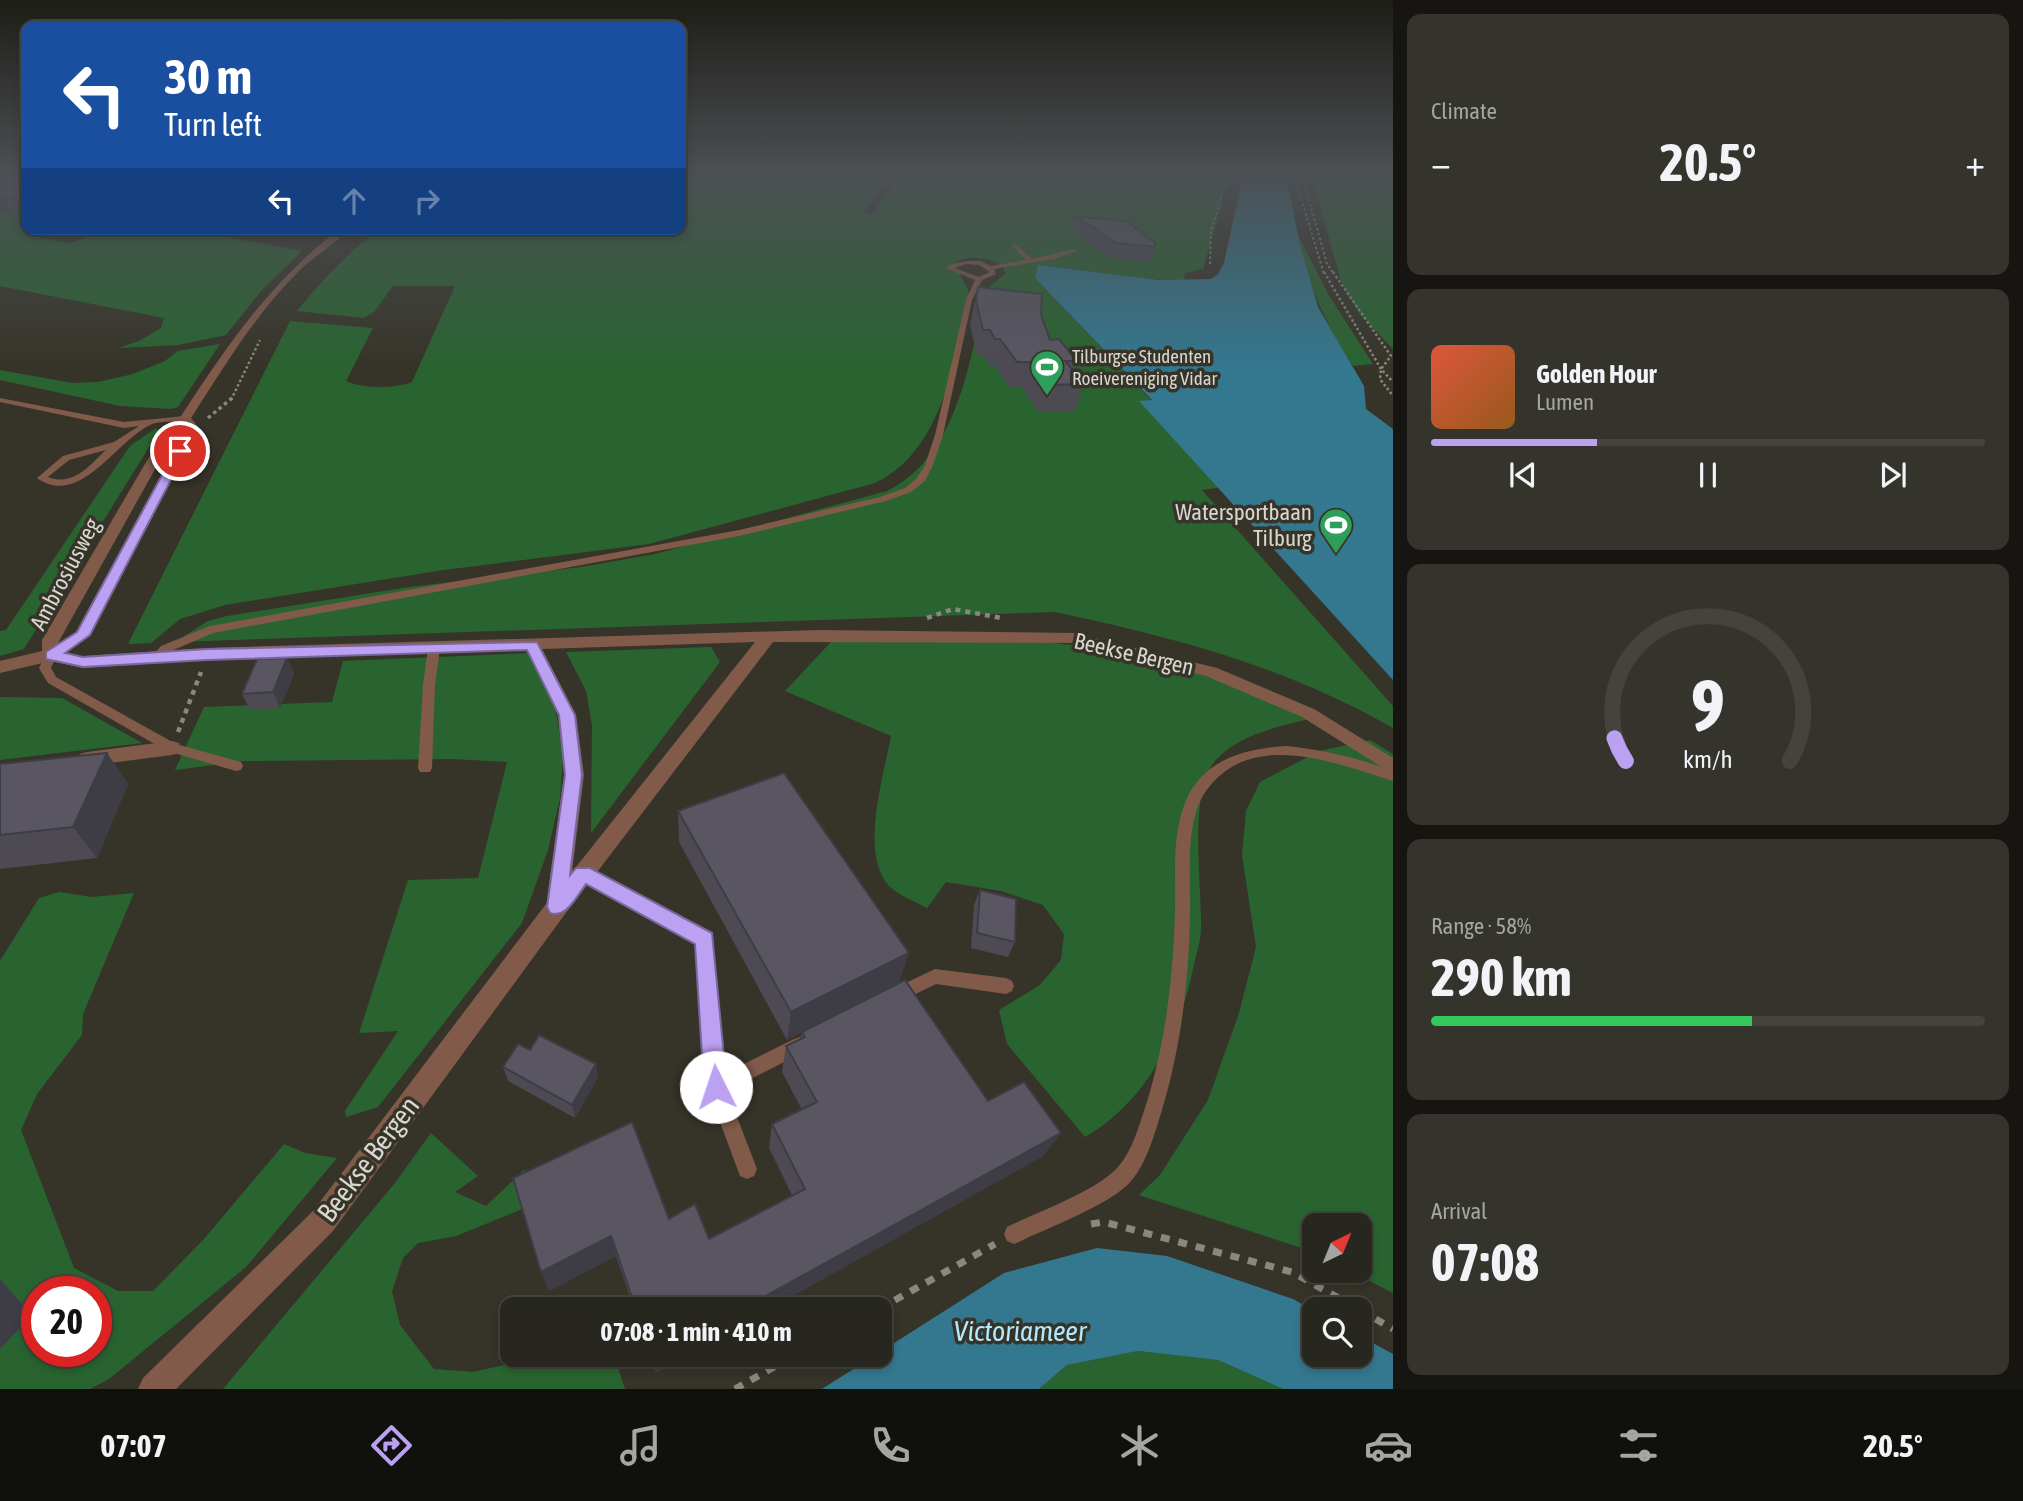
<!DOCTYPE html>
<html lang="en">
<head>
<meta charset="utf-8">
<style>
	:root { --surface:#28271f; --page:#34332c; --text:#f1f3f6; --muted:#a5a5a4; --line:#44443d; --accent:#bca0f2 }
	body { margin:0; font-family:"Asap Condensed",sans-serif; background:var(--page); color:var(--text); height:100vh; display:flex; flex-direction:column; font-size:26px; white-space:nowrap }
	* { box-sizing:border-box; margin:0 }
	p { font-size:23px; color:var(--muted) }
	.icon { flex:none; width:38px; height:38px; fill:none; stroke:currentColor; stroke-width:2; stroke-linecap:round; stroke-linejoin:round }
	.map { position:relative; flex:1; overflow:hidden }
	.drawer { display:flex; flex-direction:column; gap:14px; padding:14px; background:#161511; width:630px }
	.drawer>* { flex:none }
	.guide { position:absolute; left:21px; top:21px; width:665px; height:214px; border-radius:14px; box-shadow:0 4px 10px #0003,0 0 0 2px var(--line); background:#1a4fa0; color:#fff; overflow:hidden }
	.needle { width:46px; rotate:43deg }
	.fabs { position:absolute; left:1302px; top:1213px; display:grid; gap:14px }
	.fabs a { display:grid; place-items:center; width:70px; height:70px; border-radius:14px; background:var(--surface); box-shadow:0 4px 10px #0003,0 0 0 2px var(--line); font-size:35px }
	.speed { position:absolute; left:21px; top:1276px; display:flex; gap:14px; font-size:35px; font-weight:700; text-align:center }
	.speed>* { display:grid; place-content:center; width:91px; height:91px; border-radius:50%; background:var(--surface); box-shadow:0 4px 10px #0003,0 0 0 2px var(--line); line-height:1 }
	.speed .limit { border:10px solid #d22; background:#fff; color:#111 }
	.pin { position:absolute; display:grid; place-items:center; width:60px; height:60px; color:#fff; margin:-30px; border:4px solid #fff; border-radius:50%; box-shadow:0 2px 7px #0007 }
	.me { position:absolute; width:77px; margin:-38px; rotate:356deg; stroke-linejoin:round; filter:drop-shadow(0 0 5px #0008) }
	.turn { display:flex; align-items:center; gap:24px; height:147px; padding:0 28px; font-size:32px }
	.turn .icon { width:91px; height:91px; stroke-width:2.5 }
	.turn b { display:block; font-size:49px; line-height:60px }
	.lanes { display:flex; align-items:center; height:66px; padding:0 28px; background:#0003; justify-content:center; gap:35px; direction:ltr }
	.lanes .off { opacity:.35 }
	.big { font-size:52px; font-weight:700; line-height:1.1 }
	.drawer .card { flex:1; display:flex; flex-direction:column; justify-content:center; gap:10px; min-width:0; padding:0 24px; border-radius:14px; background:var(--page) }
	.drawer .dial { align-items:center; gap:0 }
	.dial svg { height:182px; overflow:visible; fill:none; stroke:var(--line); stroke-width:7; stroke-linecap:round; text-anchor:middle }
	.dial text { fill:var(--text); stroke:none }
	.song { display:flex; align-items:center; gap:21px }
	.cover { width:84px; height:84px; border-radius:10px; background:linear-gradient(135deg,hsl(10 70% 55%),hsl(30 70% 35%)) }
	.played { height:7px; border-radius:4px; background:linear-gradient(90deg,var(--accent) 30%,var(--line) 30%) }
	.keys { display:flex; justify-content:space-around; direction:ltr }
	.heat { display:flex; justify-content:space-between; align-items:center; font-size:38px; direction:ltr }
	.charge { height:10px; border-radius:5px; background:linear-gradient(90deg,#34c759 58%,var(--line) 0) }
	.trip { position:absolute; left:500px; top:1297px; width:392px; height:70px; border-radius:14px; background:var(--surface); box-shadow:0 4px 10px #0003,0 0 0 2px var(--line); font-weight:700; line-height:70px; text-align:center }
	.menu { display:flex; height:112px; justify-content:space-around; align-items:center; background:#10100c; color:var(--muted) }
	.menu .icon { width:49px; height:49px }
	.menu .current { color:var(--accent) }
	.menu b { font-size:32px; color:var(--text) }
	main { display:flex; flex:1; min-height:0 }
	.map>svg:first-child { display:block }
	.green { fill:#296430; fill-rule:evenodd }
	.water { fill:#34788f }
	.lines { fill:none; stroke-linecap:round; stroke-linejoin:round }
	.path-far4 { stroke:#89877e; stroke-width:2; stroke-dasharray:2.5 2.5; stroke-linecap:butt }
	.path-far3 { stroke:#89877e; stroke-width:2.5; stroke-dasharray:2.5 2.5; stroke-linecap:butt }
	.path-far2 { stroke:#89877e; stroke-width:3.5; stroke-dasharray:3.5 3.5; stroke-linecap:butt }
	.path-far1 { stroke:#89877e; stroke-width:4.5; stroke-dasharray:5 5; stroke-linecap:butt }
	.path { stroke:#89877e; stroke-width:7; stroke-dasharray:9 9; stroke-linecap:butt }
	.service { fill:#815a4a; fill-rule:evenodd }
	.pedestrian { fill:#815a4a; fill-rule:evenodd }
	.minor { fill:#815a4a; fill-rule:evenodd }
	.wall { fill:#4d4a54 }
	.shaded-wall { fill:#3e3c45 }
	.building { fill:#595662; stroke:#3e3c45; stroke-width:2 }
	.route { fill:#bca0f2; stroke:#7a689d; stroke-width:2 }
	.labels { text-anchor:middle; dominant-baseline:central; stroke-width:7; stroke-linejoin:round; paint-order:stroke }
	.far-poi-label { font-size:19px; fill:#d8d6cf; stroke:#363429; text-anchor:start }
	.poi-label { font-size:23px; fill:#d8d6cf; stroke:#363429; text-anchor:end }
	.street-label { font-size:23px; fill:#d8d6cf; stroke:#363429 }
	.near-street-label { font-size:28px; fill:#d8d6cf; stroke:#363429 }
	.near-water-label { font-size:28px; font-style:italic; fill:#b1e9fd; stroke:#363429 }
</style>
</head>
<body>
<main>
<div class="map">
<svg width="1393" height="1389" viewBox="0 0 1393 1389">
	<rect width="100%" height="100%" fill="#363429"/>
	<g class="green">
		<path d="M 704,175 L 890,175 L 863,213 L 872,214 L 901,175 L 1226,175 L 1221,207 L 1203,269 L 1185,273 L 1184,280 L 1035,278 L 1223,475 L 1223,487 L 1202,490 L 1393,706 L 1393,728 C 1284,666 1177,638 1055,612 L 175,642 L 208,621 L 227,616 L 409,587 L 581,567 L 655,554 L 887,491 C 956,457 969,366 984,298 L 989,287 L 1005,274 L 1004,267 C 991,257 969,254 955,263 C 958,276 971,287 970,302 C 969,316 963,331 959,344 C 946,397 928,458 875,483 L 649,544 L 444,570 L 225,605 L 180,619 L 151,643 L 128,644 L 290,321 L 373,328 L 346,381 C 364,389 393,389 412,382 L 455,286 L 393,286 L 374,312 L 364,318 L 297,311 C 322,280 347,254 379,229 L 681,229 L 681,178 Z"/>
		<polygon points="1311,175 1393,175 1393,349 1359,313 1342,284"/>
		<polygon points="0,197 26,201 26,229 56,229 36,237 70,243 110,229 185,229 302,251 261,291 226,335 178,345 118,348 139,341 161,328 164,318 0,286"/>
		<path d="M 1298,235 L 1328,294 L 1373,364 L 1353,366 C 1326,324 1307,284 1298,235 Z"/>
		<polygon points="220,344 178,407 171,409 120,406 0,380 0,370 72,383 98,382 133,374 165,361 178,351"/>
		<polygon points="156,428 159,431 24,649 0,656 0,631 6,630 130,446"/>
		<path d="M 1017,639 L 1100,648 L 1169,663 L 1321,716 C 1287,725 1240,732 1215,761 C 1188,792 1202,887 1201,927 C 1201,941 1196,955 1193,969 C 1179,1036 1146,1102 1085,1137 L 1007,1044 L 999,1010 L 1040,985 L 1061,960 L 1064,934 L 1043,905 L 1001,891 L 946,882 L 927,908 C 916,902 898,895 889,886 C 859,854 884,775 891,736 L 785,691 L 831,642 Z"/>
		<polygon points="711,647 720,662 591,833 592,725 586,691 566,652"/>
		<polygon points="534,653 556,711 563,758 560,798 548,850 522,923 378,1107 346,1117 345,1111 398,1031 359,1033 408,880 478,878 507,762 452,759 245,761 175,770 204,707 332,702 343,661"/>
		<polygon points="0,697 62,698 142,743 0,760"/>
		<polygon points="1370,740 1393,754 1393,1293 1350,1271 1360,1270 1360,1225 1314,1225 1314,1252 1139,1195 1160,1175 1208,1100 1239,1013 1256,947 1242,855 1246,811 1260,782 1319,751"/>
		<path d="M 59,892 L 92,897 L 134,893 L 83,1014 L 82,1035 L 37,1094 L 21,1130 L 74,1268 L 118,1291 L 153,1291 L 204,1239 L 284,1144 L 305,1153 L 337,1158 L 246,1267 L 109,1379 L 90,1389 L 0,1389 L 0,961 L 39,898 ZM 37,1292 L 96,1292 L 96,1351 L 37,1351 Z"/>
		<polygon points="431,1133 478,1176 455,1192 486,1206 524,1170 537,1181 536,1194 520,1210 456,1236 418,1243 403,1258 392,1291 400,1325 434,1369 473,1372 549,1355 614,1355 625,1389 223,1389 395,1183"/>
		<polygon points="1138,1351 1218,1360 1283,1389 1039,1389 1067,1365"/>
	</g>
	<g class="water">
		<polygon points="1243,175 1286,175 1300,245 1318,307 1364,386 1366,409 1393,429 1393,680 1139,401 1152,400 1035,278 1038,265 1158,280 1211,279 1218,274 1224,263"/>
		<polygon points="1097,1248 1167,1256 1293,1299 1314,1311 1314,1354 1360,1354 1360,1336 1393,1354 1393,1389 1283,1389 1218,1360 1138,1351 1067,1365 1039,1389 822,1389 1004,1273"/>
	</g>
	<g class="lines">
		<g class="path-far4">
			<polyline points="1294,175 1324,274"/>
			<polyline points="1302,175 1327,264 1334,274"/>
			<polyline points="1210,264 1211,231 1228,175"/>
		</g>
		<g class="path-far3">
			<polyline points="1324,272 1381,369 1393,382"/>
			<polyline points="1333,272 1391,356 1381,369 1380,379 1393,396"/>
			<polyline points="231,400 260,340"/>
		</g>
		<polyline class="path-far2" points="208,418 232,398"/>
		<g class="path-far1">
			<polyline points="927,618 953,609 1001,618"/>
			<polyline points="178,732 201,672"/>
		</g>
		<g class="path">
			<polyline points="1091,1224 1104,1222 1292,1272 1358,1309"/>
			<polyline points="879,1309 995,1244"/>
			<polyline points="1360,1310 1393,1329"/>
			<polyline points="735,1389 797,1354"/>
		</g>
		<g class="service">
			<path d="M 1014,243 L 1032,259 L 1074,249 L 1077,251 L 1054,259 L 994,269 L 996,274 L 982,280 L 972,300 L 943,435 L 933,465 L 925,481 L 911,492 L 886,501 L 739,536 L 213,633 L 169,652 L 161,660 L 153,660 L 151,657 L 161,646 L 210,626 L 739,530 L 880,497 L 905,488 L 916,479 L 925,465 L 935,435 L 966,300 L 975,280 L 946,268 L 952,264 L 967,261 L 980,261 L 991,266 L 1026,260 L 1012,246 ZM 967,264 L 979,265 L 990,272 L 979,277 L 954,268 Z"/>
			<path d="M 0,398 L 124,422 L 185,416 L 189,418 L 185,420 C 175,422 161,421 152,424 C 117,439 80,509 37,478 L 63,456 L 114,442 L 139,426 L 124,428 L 0,402 ZM 106,450 C 90,465 73,487 48,477 L 69,460 Z"/>
			<polygon points="434,644 440,648 435,685 432,768 430,772 420,772 418,768 423,685 428,648"/>
			<polygon points="51,651 57,655 51,668 56,677 176,744 241,762 243,766 241,770 236,771 167,751 48,683 39,668 47,652"/>
			<path d="M 1287,746 C 1324,750 1358,758 1393,771 L 1393,781 C 1348,767 1286,742 1239,763 C 1220,772 1203,790 1197,809 C 1186,842 1191,880 1190,914 C 1189,985 1180,1055 1158,1123 C 1152,1142 1145,1164 1132,1180 C 1111,1205 1051,1226 1021,1241 L 1014,1244 L 1007,1241 L 1004,1234 L 1007,1227 C 1037,1212 1097,1191 1118,1167 C 1131,1152 1137,1132 1143,1114 C 1165,1049 1173,980 1175,911 C 1176,873 1171,831 1188,796 C 1207,758 1248,748 1287,746 Z"/>
			<polygon points="583,867 711,934 713,939 724,1074 794,1039 800,1037 806,1039 809,1045 806,1051 727,1091 757,1169 754,1176 747,1179 740,1176 707,1087 697,943 578,877 576,873 578,869"/>
			<polygon points="935,969 1006,978 1012,981 1014,986 1012,991 1006,994 936,984 897,1003 891,1000 889,995 891,990"/>
		</g>
		<g class="pedestrian">
			<polygon points="172,741 179,743 181,748 179,753 172,755 87,766 80,764 78,759 80,754 87,752"/>
			<polygon points="557,898 565,900 568,907 565,914 333,1231 176,1389 138,1389 143,1378 313,1211 549,900"/>
		</g>
		<path class="minor" d="M 340,229 L 350,229 C 334,244 316,255 300,270 C 256,313 224,367 191,418 L 199,428 L 90,635 L 66,653 L 83,656 L 207,648 L 819,630 L 1075,633 L 1217,668 L 1314,709 L 1393,758 L 1393,774 L 1302,717 L 1206,676 L 1075,643 L 773,642 L 565,914 L 557,916 L 549,914 L 546,907 L 564,775 L 558,715 L 526,649 L 207,660 L 83,668 L 51,661 L 0,673 L 0,661 L 42,651 L 42,640 L 169,423 L 181,416 C 227,346 272,279 340,229 ZM 184,424 L 187,428 L 76,632 L 58,643 L 178,428 ZM 755,642 L 572,872 L 584,775 L 576,715 L 542,649 Z"/>
	</g>
	<g class="wall">
		<polygon points="0,175 26,175 23,212 10,210 0,213"/>
		<polygon points="1077,217 1155,247 1150,262 1111,258 1073,232"/>
		<polygon points="978,287 1041,315 1050,340 1077,361 1074,372 1084,384 1075,411 1038,412 1022,388 1010,388 994,365 989,365 984,356 977,355 970,325"/>
		<polygon points="287,658 294,674 280,708 250,710 242,694"/>
		<polygon points="107,753 128,784 97,858 0,869 0,764"/>
		<polygon points="678,811 909,953 899,982 820,1023 988,1101 1043,1156 769,1309 634,1309 616,1256 549,1291 541,1272 513,1178 669,1219 709,1239 792,1195 769,1148 772,1124 802,1110 782,1072 786,1046 800,1039 802,1032 787,1040 679,842"/>
		<polygon points="980,890 1015,942 1008,957 971,948 974,905"/>
		<polygon points="530,1050 596,1064 598,1077 575,1118 508,1081 503,1067"/>
		<polygon points="649,1354 688,1354 656,1373"/>
	</g>
	<g class="shaded-wall">
		<polygon points="4,198 10,210 0,213 0,199"/>
		<polygon points="26,198 26,211 23,212 18,200"/>
		<polygon points="287,658 294,674 280,708 273,692"/>
		<polygon points="107,753 128,784 97,858 73,827"/>
		<polygon points="909,953 899,982 787,1040 791,1012"/>
		<polygon points="596,1064 598,1077 575,1118 572,1105"/>
		<polygon points="1061,1133 1043,1156 769,1309 742,1309"/>
		<polygon points="611,1236 616,1256 549,1291 541,1272"/>
		<polygon points="0,1279 32,1315 0,1349"/>
		<polygon points="660,1354 688,1354 656,1373 653,1358"/>
	</g>
	<g class="building">
		<polygon points="0,175 26,175 26,198 18,200 4,198 0,199"/>
		<polygon points="1077,217 1121,220 1128,222 1155,243 1155,247 1116,243"/>
		<polygon points="978,287 1042,294 1041,315 1050,340 1059,339 1077,361 1065,361 1084,384 1046,385 1029,362 1017,362 1000,339 995,339 990,330 983,330 976,301"/>
		<polygon points="287,658 273,692 242,694 257,659"/>
		<polygon points="107,753 73,827 0,835 0,764"/>
		<polygon points="784,773 909,953 791,1012 678,811"/>
		<polygon points="980,890 1016,899 1015,942 977,933"/>
		<polygon points="905,980 988,1101 1024,1082 1061,1133 742,1309 636,1309 611,1236 541,1272 513,1178 632,1122 669,1219 695,1204 709,1239 805,1189 772,1124 817,1102 786,1046 805,1037 802,1032"/>
		<polygon points="539,1035 596,1064 572,1105 503,1067 518,1044 530,1050"/>
	</g>
	<linearGradient id="sky" x2="0" y2="1"><stop stop-color="#1e1d17"/><stop offset="0.47" stop-color="#4c5054"/><stop offset="1" stop-color="#4c5054" stop-opacity="0"/></linearGradient>
	<rect width="1393" height="369" fill="url(#sky)"/>
	<path class="route" d="M 180,448 L 186,451 L 90,635 L 65,653 L 83,657 L 207,649 L 537,642 L 575,715 L 582,775 L 570,875 L 576,868 L 590,868 L 712,933 L 727,1087 L 724,1095 L 716,1099 L 708,1095 L 704,1087 L 695,944 L 586,884 C 577,896 566,919 550,913 L 547,907 L 565,775 L 559,715 L 527,650 L 207,660 L 83,667 L 46,659 L 46,652 L 77,632 L 175,451 Z"/>
	<defs>
		<g id="stadium-pin" transform="scale(1.75)"><path d="M0 17L-7.5 6A9.5 9.5 0 1 1 7.5 6Z" fill="#2e9e5b" stroke="#363429"/><path d="M0-5a6.5 5 0 1 0 0 10a6.5 5 0 1 0 0-10ZM-3.5-1.8h7v3.6h-7Z" fill="#fff"/></g>
	</defs>
	<g fill-rule="evenodd">
		<use href="#stadium-pin" x="1047" y="367"/>
		<use href="#stadium-pin" x="1336" y="525"/>
	</g>
	<g class="labels">
		<g class="far-poi-label">
			<text x="1072" y="356">Tilburgse Studenten<tspan x="1072" dy="22">Roeivereniging Vidar</tspan></text>
		</g>
		<g class="poi-label">
			<text x="1312" y="512">Watersportbaan<tspan x="1312" dy="26">Tilburg</tspan></text>
		</g>
		<g class="street-label">
			<text transform="translate(65 574) rotate(-62)">Ambrosiusweg</text>
			<text transform="translate(1134 654) rotate(13)">Beekse Bergen</text>
		</g>
		<g class="near-street-label">
			<text transform="translate(368 1159) rotate(-53)">Beekse Bergen</text>
		</g>
		<g class="near-water-label">
			<text x="1020" y="1331">Victoriameer</text>
		</g>
	</g>
</svg>
<div class="fabs">
<a><svg class="needle" viewBox="-14 -14 28 28"><path d="M0-13l5 13h-10z" fill="#e53935"/><path d="M0 13l5-13h-10z" fill="#a5a5a4"/></svg></a>
<a><svg class="icon" aria-label="search" viewBox="0 0 24 24"><circle cx="10" cy="10" r="6"/><path d="M15 15l6 6"/></svg></a>
</div>
<div class="speed"><div class="limit">20</div></div>
<div class="pin" style="left:180px;top:451px;background:#d93025"><svg class="icon" aria-label="arrive" viewBox="0 0 24 24"><path d="M6 21V4h12l-3 4 3 4H6"/></svg></div>
<svg class="me" style="left:716px;top:1087px" viewBox="-20 -20 40 40"><circle r="19" fill="#fff"/><path d="M0-13L10 11 0 6-10 11z" fill="#bca0f2"/></svg>
<div class="trip">07:08 · 1 min · 410 m</div>
<div class="guide">
<div class="turn"><svg class="icon" aria-label="left" viewBox="0 0 24 24"><path d="M17 20v-9H6M10 6l-5 5 5 5"/></svg><div><b>30 m</b>Turn left</div></div>
<div class="lanes"><svg class="icon" aria-label="left" viewBox="0 0 24 24"><path d="M17 20v-9H6M10 6l-5 5 5 5"/></svg><svg class="icon off" aria-label="ahead" viewBox="0 0 24 24"><path d="M12 20V5M6 11l6-6 6 6"/></svg><svg class="icon off" aria-label="right" viewBox="0 0 24 24"><path d="M7 20v-9h11M14 6l5 5-5 5"/></svg></div>
</div>
</div>
<section class="drawer">
<div class="card"><p>Climate</p>
<div class="heat"><a>−</a><b class="big">20.5°</b><a>+</a></div>
</div>
<div class="card">
<div class="song"><i class="cover"></i><div><b>Golden Hour</b><p>Lumen</p></div></div>
<div class="played"></div>
<div class="keys"><svg class="icon" aria-label="previous" viewBox="0 0 24 24"><path d="M18 5L8 12l10 7zM5 5v14"/></svg><svg class="icon" aria-label="pause" viewBox="0 0 24 24"><path d="M8 5v14M16 5v14"/></svg><svg class="icon" aria-label="next" viewBox="0 0 24 24"><path d="M6 5l10 7-10 7zM19 5v14"/></svg></div>
</div>
<div class="card dial"><svg viewBox="0 0 100 80">
<path d="M14 69A42 42 0 1 1 86 69"/>
<path d="M14 69A42 42 0 0 1 9 59" stroke="#bca0f2"/>
<text x="50" y="56" font-size="32" font-weight="700">9</text>
<text x="50" y="72" font-size="11">km/h</text>
</svg></div>
<div class="card"><p>Range · 58%</p><b class="big">290 km</b><div class="charge"></div></div>
<div class="card"><p>Arrival</p><b class="big">07:08</b></div>
</section>
</main>
<nav class="menu">
<b>07:07</b>
<svg class="icon current" aria-label="directions" viewBox="0 0 24 24"><path d="M12 3l9 9-9 9-9-9zM9 14v-3h6M13 9l2 2-2 2"/></svg>
<svg class="icon" aria-label="music" viewBox="0 0 24 24"><path d="M9 18V5l10-2v13"/><circle cx="6" cy="18" r="3"/><circle cx="16" cy="16" r="3"/></svg>
<svg class="icon" aria-label="phone" viewBox="0 0 24 24"><path d="M5 4h4l2 5-3 2q2 4 5 5l2-3 5 2v4C11 20 4 13 5 4z"/></svg>
<svg class="icon" aria-label="climate" viewBox="0 0 24 24"><path d="M12 3v18M4 7l16 10M4 17L20 7"/></svg>
<svg class="icon" aria-label="car" viewBox="0 0 24 24"><path d="M5 17H2v-5l4-1 3-4h7l3 4 3 1v5h-3M9 17h6M6 11h13"/><circle cx="7" cy="17" r="2"/><circle cx="17" cy="17" r="2"/></svg>
<svg class="icon" aria-label="filters" viewBox="0 0 24 24"><path d="M4 7h16M4 17h16"/><circle cx="9" cy="7" r="2"/><circle cx="15" cy="17" r="2"/></svg>
<b>20.5°</b>
</nav>
</body>
</html>
